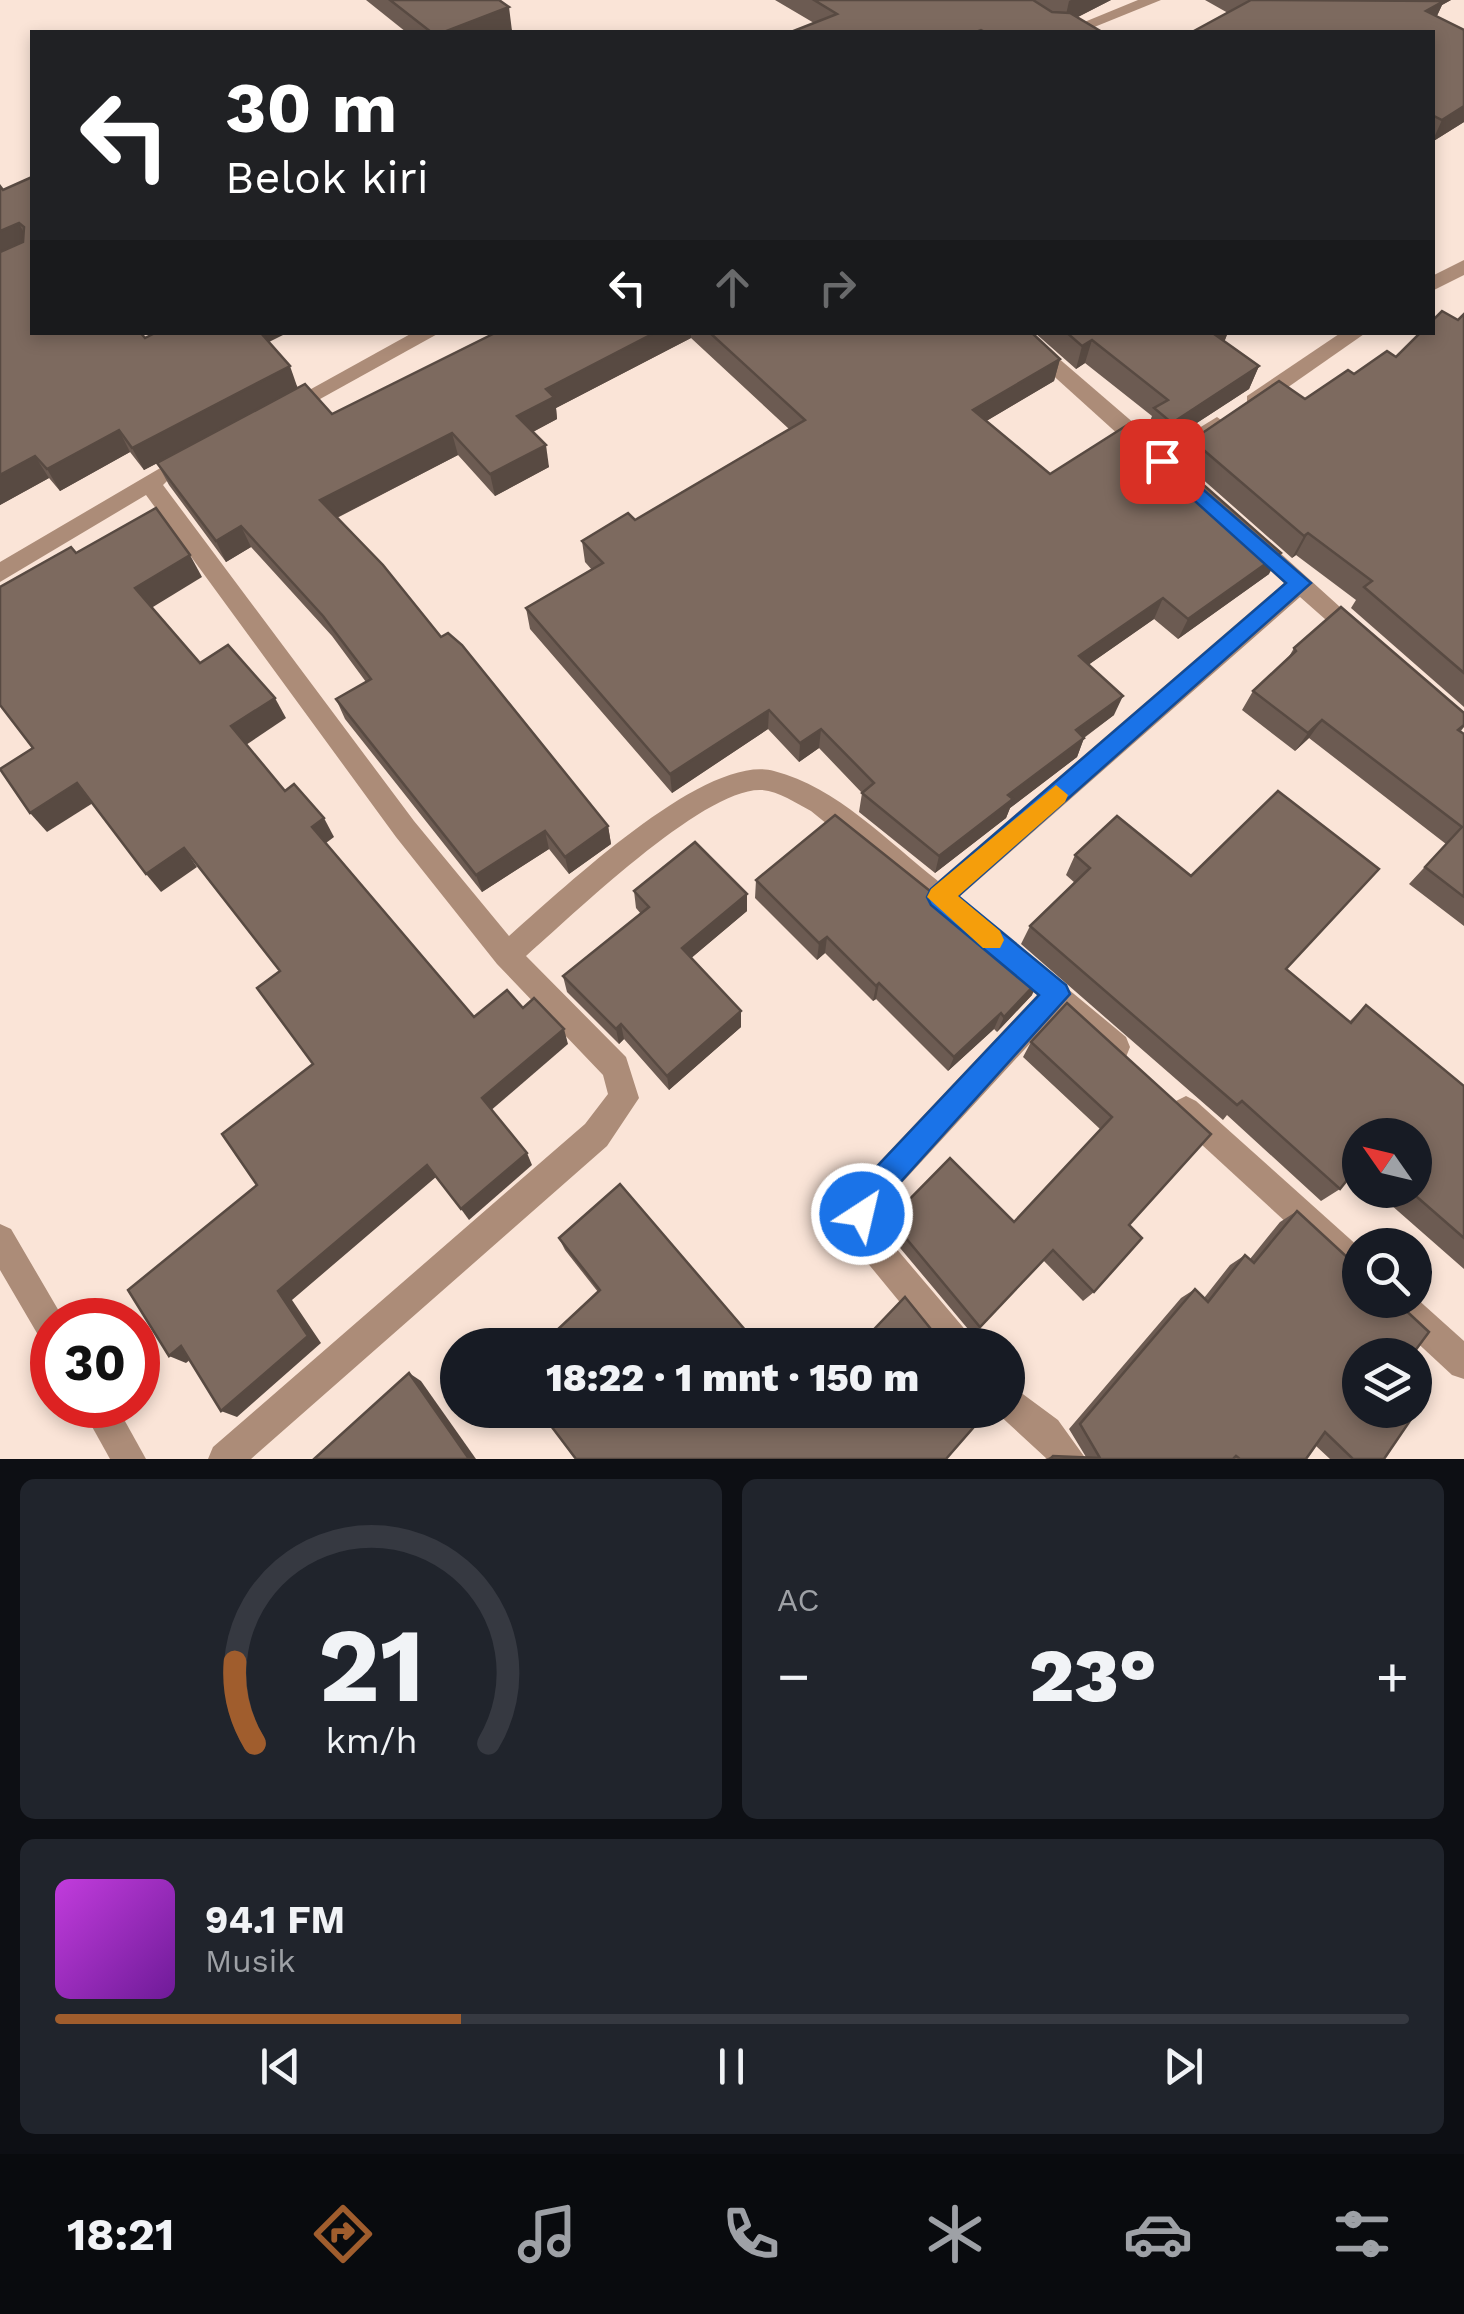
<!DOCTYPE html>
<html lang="id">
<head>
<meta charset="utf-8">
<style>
	:root { --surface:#171b24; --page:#20242c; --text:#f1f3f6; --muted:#9ea1a6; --line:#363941; --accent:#a05d2d }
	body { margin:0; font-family:"Work Sans",sans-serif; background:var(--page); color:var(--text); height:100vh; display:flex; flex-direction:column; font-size:38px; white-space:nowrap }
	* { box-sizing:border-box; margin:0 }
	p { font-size:32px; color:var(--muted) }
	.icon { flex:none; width:55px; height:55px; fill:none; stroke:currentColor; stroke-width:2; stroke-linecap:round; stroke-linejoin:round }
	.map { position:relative; height:1459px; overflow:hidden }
	.sheet { display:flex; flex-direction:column; gap:20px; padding:20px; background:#0d0f14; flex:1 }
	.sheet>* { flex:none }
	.top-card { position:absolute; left:30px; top:30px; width:1405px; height:305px; border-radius:0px; box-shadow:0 5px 15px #0003; background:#202124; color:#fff; overflow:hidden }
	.needle { width:65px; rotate:304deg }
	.controls { position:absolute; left:1342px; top:1118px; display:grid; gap:20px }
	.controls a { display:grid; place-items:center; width:90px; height:90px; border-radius:50%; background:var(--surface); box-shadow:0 5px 15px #0003; font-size:50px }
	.speed { position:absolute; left:30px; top:1298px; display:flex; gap:20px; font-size:50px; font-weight:700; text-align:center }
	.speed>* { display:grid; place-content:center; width:130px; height:130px; border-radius:50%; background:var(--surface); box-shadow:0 5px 15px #0003; line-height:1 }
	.speed .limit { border:15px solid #d22; background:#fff; color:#111 }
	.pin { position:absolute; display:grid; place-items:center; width:85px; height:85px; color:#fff; margin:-42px; border-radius:20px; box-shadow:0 5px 15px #0006 }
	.me { position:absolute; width:110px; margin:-55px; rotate:35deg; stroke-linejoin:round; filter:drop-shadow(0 0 8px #0008) }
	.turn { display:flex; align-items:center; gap:35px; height:210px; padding:0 30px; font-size:45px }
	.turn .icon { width:130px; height:130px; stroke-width:2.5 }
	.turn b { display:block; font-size:70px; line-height:85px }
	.lanes { display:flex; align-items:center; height:95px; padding:0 30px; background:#0003; justify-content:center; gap:50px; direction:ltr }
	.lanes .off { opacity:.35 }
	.big { font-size:75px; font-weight:800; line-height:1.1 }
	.sheet .card { flex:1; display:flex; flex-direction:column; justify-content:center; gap:15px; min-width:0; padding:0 35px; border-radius:15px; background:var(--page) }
	.sheet .dial { align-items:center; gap:0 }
	.dial svg { height:260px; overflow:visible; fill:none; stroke:var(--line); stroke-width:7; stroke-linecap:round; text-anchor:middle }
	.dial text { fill:var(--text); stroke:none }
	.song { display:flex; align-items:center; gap:30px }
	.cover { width:120px; height:120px; border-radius:15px; background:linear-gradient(135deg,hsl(290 70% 55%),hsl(280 70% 35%)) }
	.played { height:10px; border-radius:5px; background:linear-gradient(90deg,var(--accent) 30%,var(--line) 30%) }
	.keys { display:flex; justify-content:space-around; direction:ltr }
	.heat { display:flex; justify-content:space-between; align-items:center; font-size:55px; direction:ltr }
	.sheet .tiles { flex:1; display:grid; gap:20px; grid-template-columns:1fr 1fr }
	.card:last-child { grid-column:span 2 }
	.trip { position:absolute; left:440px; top:1328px; width:585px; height:100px; border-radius:50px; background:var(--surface); box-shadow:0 5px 15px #0003; font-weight:800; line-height:100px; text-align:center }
	.dock { display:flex; height:160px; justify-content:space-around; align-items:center; background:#090b0e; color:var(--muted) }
	.dock .icon { width:70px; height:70px }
	.dock .selected { color:var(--accent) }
	.dock b { font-size:45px; color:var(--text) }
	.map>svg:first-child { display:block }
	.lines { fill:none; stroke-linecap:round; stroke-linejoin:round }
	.minor { fill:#ac8c78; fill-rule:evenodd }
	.wall { fill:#6c5b52 }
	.shaded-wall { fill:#584a42 }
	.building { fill:#7d6a5f; stroke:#584a42; stroke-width:2.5 }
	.route { fill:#1a73e8; stroke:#114b97; stroke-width:2.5 }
	.slow { fill:#f59e0b }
</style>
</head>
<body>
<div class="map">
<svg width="1464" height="1459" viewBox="0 0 1464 1459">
	<rect width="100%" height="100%" fill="#fae4d7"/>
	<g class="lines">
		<g class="minor">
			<polygon points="1138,0 1161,0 1082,32 1060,32"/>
			<polygon points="1464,260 1464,275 1432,291 1432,276"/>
			<polygon points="414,332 441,332 293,414 286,416 275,409"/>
			<polygon points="1005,332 1028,332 1157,443 1160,449 1157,455 1141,455"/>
			<polygon points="1342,332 1367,332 1261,406 1247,406 1247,396"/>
			<polygon points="1217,417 1228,425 1225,430 1171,467 1155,467 1152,461 1155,455"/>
			<path d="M 162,467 L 173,475 L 163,485 L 414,821 L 509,936 C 560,892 705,752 774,771 C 837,787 888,842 938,881 L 1284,583 L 1242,545 L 1239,539 L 1242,533 L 1258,533 L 1371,635 L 1359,645 L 1351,642 L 1300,597 L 958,898 L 1126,1037 L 1130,1047 L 1126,1057 L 1116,1061 L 1106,1057 L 1058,1013 L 889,1197 L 878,1217 L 878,1227 L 968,1333 L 972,1345 L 935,1345 L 852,1244 L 847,1214 L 867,1175 L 1037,995 L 811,811 C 795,803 779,791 761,790 C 703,788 572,916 526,956 L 626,1057 L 639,1098 L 607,1146 L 251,1459 L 208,1459 L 213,1447 L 585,1124 L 608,1094 L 603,1075 L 497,964 L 396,837 L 146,495 L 0,582 L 0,562 Z"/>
			<polygon points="1186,1096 1196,1101 1360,1248 1360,1285 1349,1280 1176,1121 1171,1111 1176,1101"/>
			<polygon points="0,1224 11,1229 63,1318 52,1320 52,1345 41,1340 0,1270"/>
			<polygon points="1415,1297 1464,1341 1464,1379 1452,1375 1383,1311 1378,1300"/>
			<polygon points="1008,1383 1058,1420 1086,1459 1047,1459 996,1412 1008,1410"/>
			<polygon points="80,1405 116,1405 146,1459 110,1459"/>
		</g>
	</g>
	<g class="wall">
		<polygon points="366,0 499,0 512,31 508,32 406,32"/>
		<polygon points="775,0 1111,0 1078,17 1102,32 791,32 814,23"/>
		<polygon points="1205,0 1451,0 1442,5 1437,16 1464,122 1432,142 1432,32 1228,13"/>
		<polygon points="32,177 32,332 269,342 298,388 332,414 497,332 1031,332 1060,359 1054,381 986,421 1050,474 1269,574 1178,639 1154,619 1088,665 1114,715 1084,738 1077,757 1010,808 1006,818 935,873 859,812 862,793 819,748 799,762 768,729 672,793 530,629 526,608 592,570 585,562 582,541 635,520 789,429 691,338 556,408 557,419 533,432 549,467 495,496 458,455 337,518 608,826 611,844 569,874 549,849 482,892 345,719 336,699 366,682 332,636 251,547 226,562 169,485 157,463 171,456 144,470 130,452 60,491 49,478 0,505 0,186 3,190"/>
		<polygon points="1464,314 1464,707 1351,608 1356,600 1296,555 1292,558 1183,462 1192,440 1305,399 1354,374 1396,357 1458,320"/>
		<polygon points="1034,332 1228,332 1224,342 1259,366 1249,389 1163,445 1146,431 1152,416 1085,363 1076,369"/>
		<polygon points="1294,648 1464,713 1464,727 1461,731 1464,734 1464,926 1409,884 1446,844 1309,738 1295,751 1242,710 1253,691 1287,660"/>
		<polygon points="1075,855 1286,969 1349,1022 1366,1005 1464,1086 1464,1269 1374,1190 1415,1190 1360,1135 1360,1177 1354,1172 1340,1189 1321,1201 1227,1115 1223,1120 1021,944 1030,926 1075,883 1066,875"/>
		<polygon points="756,880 1032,995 997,1032 994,1029 948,1071 876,999 873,1001 825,953 817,960 755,898"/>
		<polygon points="634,891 747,894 747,911 691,958 741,1011 741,1027 669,1090 624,1039 619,1044 567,992 563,976 641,914 636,908"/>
		<polygon points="1031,1042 1211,1134 1129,1225 1094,1292 1083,1301 1043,1260 973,1335 885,1230 890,1219 1014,1222 1100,1129 1023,1057"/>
		<polygon points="1297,1211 1360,1355 1384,1459 1330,1459 1316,1446 1306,1459 1045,1459 1053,1456 1086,1457 1069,1429 1181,1298 1195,1289 1204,1298 1230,1265 1245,1255 1250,1259 1280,1222"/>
		<polygon points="559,1238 758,1345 598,1292 565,1250"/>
	</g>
	<g class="shaded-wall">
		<polygon points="1071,0 1111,0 1064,24 1069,1"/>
		<polygon points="1426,0 1451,0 1442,5 1433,24 1419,32"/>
		<polygon points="509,7 512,31 508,32 444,32"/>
		<polygon points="1464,106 1464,122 1432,142 1442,120"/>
		<polygon points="19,223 31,247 0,260 0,231"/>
		<polygon points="256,332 289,332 261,346"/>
		<polygon points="656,332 691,332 691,338 556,408 557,419 521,438 517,416 546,389"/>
		<polygon points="1218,332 1228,332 1222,348 1214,334"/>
		<polygon points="1092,340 1085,363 1076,369 1082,346"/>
		<polygon points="1060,359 1054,381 968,432 973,410"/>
		<polygon points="290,366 298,389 144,470 132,448"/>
		<polygon points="1259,366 1249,389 1163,445 1172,423"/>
		<polygon points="119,430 130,452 60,491 47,469"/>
		<polygon points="452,433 458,455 328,522 320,500"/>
		<polygon points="546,445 549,467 495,496 490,474"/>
		<polygon points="35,456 49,478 0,505 0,475"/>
		<polygon points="241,526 251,547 226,562 216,541"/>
		<polygon points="1308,533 1296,555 1292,558 1304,536"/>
		<polygon points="1281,553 1269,574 1178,639 1188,619"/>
		<polygon points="190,555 202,577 148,610 135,588"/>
		<polygon points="1163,598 1154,619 1071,677 1079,656"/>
		<polygon points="1123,696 1114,715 1068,749 1076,730"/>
		<polygon points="275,698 286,718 243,747 231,726"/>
		<polygon points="769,710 768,729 672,793 670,774"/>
		<polygon points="1322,720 1309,738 1295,751 1308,733"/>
		<polygon points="821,729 819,748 799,762 800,743"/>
		<polygon points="1084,738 1077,757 1010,808 1006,818 935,873 939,856 1008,795"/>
		<polygon points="77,783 93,803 47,832 30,813"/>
		<polygon points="324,818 334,837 322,846 312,827"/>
		<polygon points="608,826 611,844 569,874 565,857"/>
		<polygon points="545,831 549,849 482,892 476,875"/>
		<polygon points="184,848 197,867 161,892 146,874"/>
		<polygon points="747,894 747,911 683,965 682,948"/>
		<polygon points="827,937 825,953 817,960 819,943"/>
		<polygon points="1040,979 1032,995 997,1032 1004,1017"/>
		<polygon points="879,983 876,999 873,1001 876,986"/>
		<polygon points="741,1011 741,1027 669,1090 667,1076"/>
		<polygon points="1001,1013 994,1029 948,1071 954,1057"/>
		<polygon points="621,1024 624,1039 619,1044 616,1029"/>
		<polygon points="564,1029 568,1044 489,1112 482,1098"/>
		<polygon points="527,1153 532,1165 469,1220 461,1209"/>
		<polygon points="427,1165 436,1177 292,1300 321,1343 237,1417 221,1411 278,1291"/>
		<polygon points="181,1346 197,1354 186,1363 169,1356"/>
		<polygon points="409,1373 421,1381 476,1459 469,1459"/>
	</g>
	<g class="building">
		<polygon points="390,0 499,0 509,7 444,32 431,32"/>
		<polygon points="814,0 1033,0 1052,12 1070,13 1102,32 985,32 981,30 976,32 791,32 837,14"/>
		<polygon points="1251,0 1444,1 1426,11 1464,30 1464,106 1442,120 1432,115 1432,32 1192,32"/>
		<polygon points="32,177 32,332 140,332 145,338 157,332 260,332 290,366 132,448 119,430 47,469 35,456 0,475 0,252 23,242 24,227 19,223 0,231 0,186 3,190"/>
		<polygon points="1442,311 1458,320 1464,314 1464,673 1364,587 1372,581 1308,533 1304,536 1192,440 1279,381 1305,399 1348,370 1354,374 1387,351 1396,357 1421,332 1432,332 1432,321"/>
		<polygon points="497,332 656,332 546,389 554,397 517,416 546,445 490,474 452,433 320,500 383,565 441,637 448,633 462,645 608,826 565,857 545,831 476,875 336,699 371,679 323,616 241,526 216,541 157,463 305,384 332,414"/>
		<polygon points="709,332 1031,332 1060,359 973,410 1050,474 1132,422 1281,553 1188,619 1163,598 1079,656 1123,696 1076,730 1084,738 1008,795 1013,799 939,856 862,793 874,783 821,729 800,743 769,710 670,774 526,608 603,563 582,541 628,513 635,520 805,420"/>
		<polygon points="1066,332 1218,332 1214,334 1259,366 1172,423 1154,408 1168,400 1092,340 1082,346"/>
		<polygon points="156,508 190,555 135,588 200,663 228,645 275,698 231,726 285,791 294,784 324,818 312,827 474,1017 507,990 523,1008 534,998 564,1029 482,1098 527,1153 461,1209 427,1165 278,1291 308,1336 221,1411 181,1346 169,1356 128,1290 257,1185 222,1134 313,1064 257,988 280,971 184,848 146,874 77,783 30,813 0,769 33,748 0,705 0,587 71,547 76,553"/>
		<polygon points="1341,607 1464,713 1464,725 1458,730 1464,734 1464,897 1425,867 1462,827 1322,720 1308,733 1253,691 1296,651 1294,648"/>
		<polygon points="1278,791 1379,869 1286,969 1351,1023 1366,1005 1464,1086 1464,1238 1409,1190 1415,1190 1415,1135 1360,1135 1360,1164 1340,1189 1242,1101 1237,1105 1030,926 1090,868 1075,855 1117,816 1191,876"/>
		<polygon points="835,815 1040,979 1004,1017 1001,1013 954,1057 879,983 876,986 827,937 819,943 756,880"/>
		<polygon points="695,842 747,894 682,948 741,1011 667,1076 621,1024 616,1029 563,976 649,907 634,891"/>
		<polygon points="1067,1003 1211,1134 1129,1225 1142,1238 1094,1292 1053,1250 980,1327 890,1219 950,1158 1014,1222 1112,1117 1031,1042"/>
		<polygon points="620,1184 758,1345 541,1345 600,1290 559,1238"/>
		<polygon points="1297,1211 1360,1269 1360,1300 1398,1300 1400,1305 1429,1332 1412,1355 1360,1355 1360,1410 1414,1410 1416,1412 1384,1459 1353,1459 1325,1432 1306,1459 1240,1459 1236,1456 1233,1459 1050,1459 1053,1456 1100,1458 1080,1424 1195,1289 1208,1302 1245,1255 1254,1263"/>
		<polygon points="905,1297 939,1339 968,1340 964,1345 859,1345"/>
		<polygon points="409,1373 469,1459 314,1459"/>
		<polygon points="539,1410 983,1410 986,1413 946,1459 576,1459"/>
	</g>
	<polygon class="route" points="1162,454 1311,583 958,896 1066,985 1070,994 888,1196 872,1224 862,1228 852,1224 848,1214 868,1176 1039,995 931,905 927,897 931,889 1286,583 1156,466 1153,461"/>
	<polygon class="slow" points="1056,785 1068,795 1065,802 958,896 1000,931 1004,940 1000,948 983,948 927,897 931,889"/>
</svg>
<div class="controls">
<a><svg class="needle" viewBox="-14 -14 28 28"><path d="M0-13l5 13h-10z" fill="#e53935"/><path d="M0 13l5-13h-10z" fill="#9ea1a6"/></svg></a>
<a><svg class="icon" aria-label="search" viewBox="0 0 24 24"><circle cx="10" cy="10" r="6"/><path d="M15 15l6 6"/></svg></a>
<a><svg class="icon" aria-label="layers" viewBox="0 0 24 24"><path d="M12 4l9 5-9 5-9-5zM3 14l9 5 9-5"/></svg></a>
</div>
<div class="speed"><div class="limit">30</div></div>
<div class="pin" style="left:1162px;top:461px;background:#d93025"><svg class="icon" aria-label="arrive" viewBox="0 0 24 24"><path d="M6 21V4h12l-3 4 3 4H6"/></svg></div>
<svg class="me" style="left:862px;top:1214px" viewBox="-20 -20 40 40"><circle r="17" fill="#1a73e8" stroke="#fff" stroke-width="3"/><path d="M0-11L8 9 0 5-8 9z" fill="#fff"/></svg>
<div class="trip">18:22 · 1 mnt · 150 m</div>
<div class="top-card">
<div class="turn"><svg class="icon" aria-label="left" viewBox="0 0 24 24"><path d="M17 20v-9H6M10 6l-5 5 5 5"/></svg><div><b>30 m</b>Belok kiri</div></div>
<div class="lanes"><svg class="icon" aria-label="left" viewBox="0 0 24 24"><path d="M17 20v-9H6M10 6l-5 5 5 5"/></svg><svg class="icon off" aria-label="ahead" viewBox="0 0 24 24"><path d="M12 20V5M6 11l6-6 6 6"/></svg><svg class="icon off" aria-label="right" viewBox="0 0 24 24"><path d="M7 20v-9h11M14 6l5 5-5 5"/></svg></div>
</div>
</div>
<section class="sheet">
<div class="tiles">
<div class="card dial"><svg viewBox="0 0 100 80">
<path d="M14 69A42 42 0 1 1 86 69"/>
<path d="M14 69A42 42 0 0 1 8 44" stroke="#a05d2d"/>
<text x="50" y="56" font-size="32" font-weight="700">21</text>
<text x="50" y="72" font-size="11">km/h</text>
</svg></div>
<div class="card"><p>AC</p>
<div class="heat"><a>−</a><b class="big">23°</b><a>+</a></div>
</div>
<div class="card">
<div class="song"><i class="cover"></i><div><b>94.1 FM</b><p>Musik</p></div></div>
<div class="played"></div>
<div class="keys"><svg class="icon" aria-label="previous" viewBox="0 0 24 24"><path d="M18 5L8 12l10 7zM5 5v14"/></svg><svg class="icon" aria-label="pause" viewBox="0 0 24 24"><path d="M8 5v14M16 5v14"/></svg><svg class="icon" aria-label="next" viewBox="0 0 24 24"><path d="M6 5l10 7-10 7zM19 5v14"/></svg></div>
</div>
</div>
</section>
<nav class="dock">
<b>18:21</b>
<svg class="icon selected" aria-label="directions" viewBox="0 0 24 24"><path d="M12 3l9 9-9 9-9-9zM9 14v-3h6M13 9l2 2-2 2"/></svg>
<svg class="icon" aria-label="music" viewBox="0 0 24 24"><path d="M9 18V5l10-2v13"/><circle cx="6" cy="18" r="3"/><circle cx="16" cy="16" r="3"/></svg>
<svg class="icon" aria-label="phone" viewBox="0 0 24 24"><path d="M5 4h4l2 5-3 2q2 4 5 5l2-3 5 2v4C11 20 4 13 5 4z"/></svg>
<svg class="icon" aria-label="climate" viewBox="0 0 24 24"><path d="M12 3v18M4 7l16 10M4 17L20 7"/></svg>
<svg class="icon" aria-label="car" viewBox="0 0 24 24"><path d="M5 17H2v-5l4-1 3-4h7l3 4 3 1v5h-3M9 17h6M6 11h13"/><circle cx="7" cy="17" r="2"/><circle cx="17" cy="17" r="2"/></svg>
<svg class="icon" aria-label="filters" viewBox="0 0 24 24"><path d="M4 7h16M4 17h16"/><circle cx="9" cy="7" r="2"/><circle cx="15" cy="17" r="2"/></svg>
</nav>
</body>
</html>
